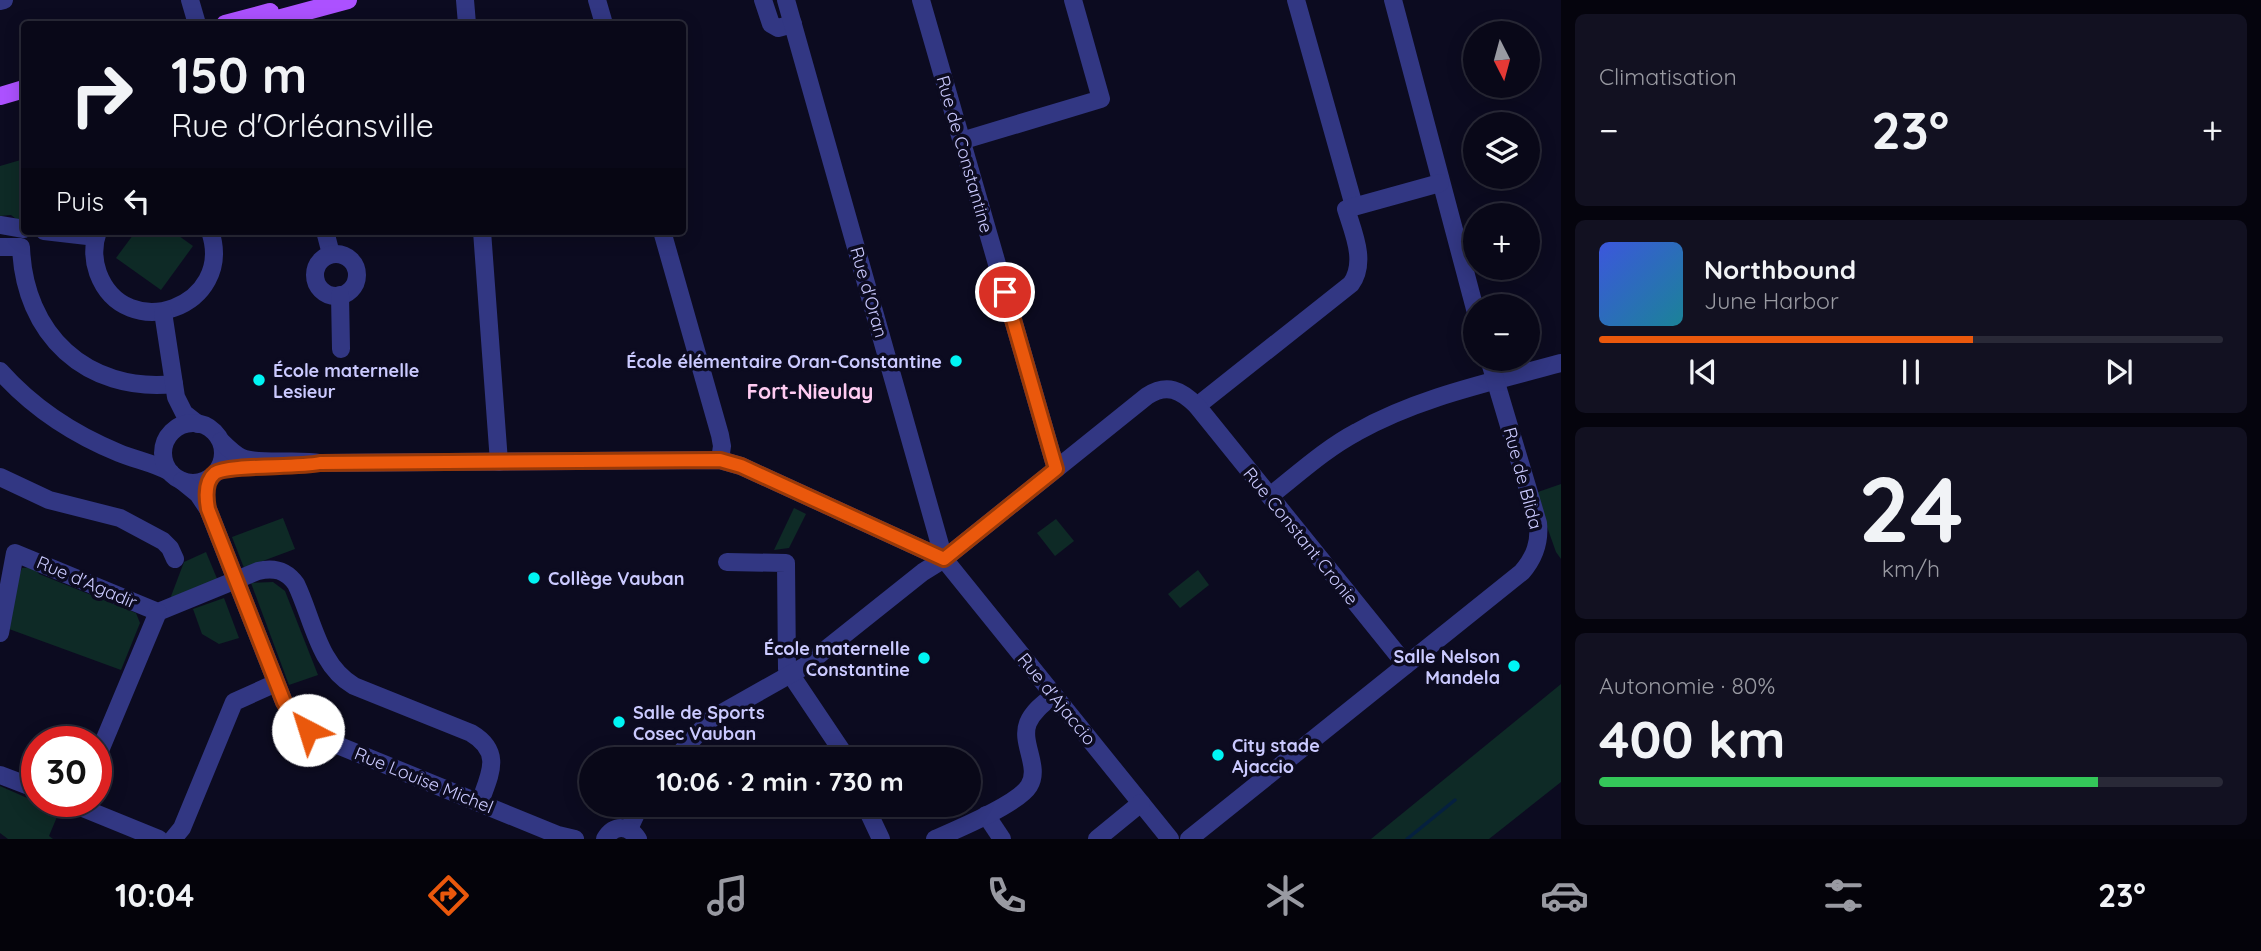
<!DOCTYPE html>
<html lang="fr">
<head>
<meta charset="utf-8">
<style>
	:root { --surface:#090818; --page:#121121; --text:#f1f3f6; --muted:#999aa2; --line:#292937; --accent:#ea580c }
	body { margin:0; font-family:Quicksand,sans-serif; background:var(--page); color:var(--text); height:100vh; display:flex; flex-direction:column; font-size:26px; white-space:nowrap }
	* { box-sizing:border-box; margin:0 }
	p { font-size:23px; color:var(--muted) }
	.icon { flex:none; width:38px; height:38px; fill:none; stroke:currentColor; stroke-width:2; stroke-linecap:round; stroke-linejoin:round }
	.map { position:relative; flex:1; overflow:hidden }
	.sheet { display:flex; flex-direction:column; gap:14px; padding:14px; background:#05040d; width:700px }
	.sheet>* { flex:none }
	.top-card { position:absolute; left:21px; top:21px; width:665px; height:214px; border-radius:7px; box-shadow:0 4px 18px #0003,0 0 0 2px var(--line); background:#090818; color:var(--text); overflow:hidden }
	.needle { width:46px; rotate:174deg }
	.fabs { position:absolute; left:1463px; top:21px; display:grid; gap:14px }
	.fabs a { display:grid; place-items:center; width:77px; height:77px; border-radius:50%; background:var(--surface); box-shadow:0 4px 18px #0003,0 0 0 2px var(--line); font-size:35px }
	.speed { position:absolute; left:21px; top:726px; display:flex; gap:14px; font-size:35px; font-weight:700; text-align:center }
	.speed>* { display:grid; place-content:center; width:91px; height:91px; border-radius:50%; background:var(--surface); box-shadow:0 4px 18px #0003,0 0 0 2px var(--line); line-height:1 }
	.speed .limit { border:10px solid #d22; background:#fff; color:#111 }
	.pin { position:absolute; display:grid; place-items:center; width:60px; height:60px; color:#fff; margin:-30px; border:4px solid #fff; border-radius:50%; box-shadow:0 2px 7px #0007 }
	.me { position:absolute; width:77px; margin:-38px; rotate:320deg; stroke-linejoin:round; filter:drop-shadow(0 0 5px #0008) }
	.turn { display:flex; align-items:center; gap:24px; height:147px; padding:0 35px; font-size:32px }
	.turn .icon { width:91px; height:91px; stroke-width:2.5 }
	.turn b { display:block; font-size:49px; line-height:60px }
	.then { display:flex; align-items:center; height:66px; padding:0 35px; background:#0003; gap:14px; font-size:26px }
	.big { font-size:52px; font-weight:800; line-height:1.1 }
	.sheet .tile { flex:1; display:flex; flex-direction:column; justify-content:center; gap:10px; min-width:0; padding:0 24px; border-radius:10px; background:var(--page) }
	.sheet .dial { align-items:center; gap:0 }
	.dial b { font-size:91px; line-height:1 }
	.song { display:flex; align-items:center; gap:21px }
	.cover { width:84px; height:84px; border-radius:10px; background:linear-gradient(135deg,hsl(230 70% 55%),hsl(190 70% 35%)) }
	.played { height:7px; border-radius:4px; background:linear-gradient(90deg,var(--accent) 60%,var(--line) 60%) }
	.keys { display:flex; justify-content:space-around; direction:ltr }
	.heat { display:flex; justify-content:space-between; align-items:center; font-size:38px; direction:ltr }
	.charge { height:10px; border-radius:5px; background:linear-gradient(90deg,#34c759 80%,var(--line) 0) }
	.trip { position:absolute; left:579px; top:747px; width:402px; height:70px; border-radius:35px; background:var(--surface); box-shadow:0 4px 18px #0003,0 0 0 2px var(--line); font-weight:800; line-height:70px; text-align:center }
	.menu { display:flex; height:112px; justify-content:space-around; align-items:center; background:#04030a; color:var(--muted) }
	.menu .icon { width:49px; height:49px }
	.menu .on { color:var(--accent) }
	.menu b { font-size:32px; color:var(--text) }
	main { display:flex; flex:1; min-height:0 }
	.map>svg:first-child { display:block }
	.green { fill:#0e2a26 }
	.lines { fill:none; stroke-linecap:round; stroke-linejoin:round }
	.stream { stroke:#05203f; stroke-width:3.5 }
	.minor { stroke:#323783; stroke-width:18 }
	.major { stroke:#ac51ff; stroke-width:18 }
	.route-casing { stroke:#983908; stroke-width:18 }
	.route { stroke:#ea580c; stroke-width:12 }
	.poi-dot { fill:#00f5f4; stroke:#0c0b20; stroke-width:2.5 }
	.labels { text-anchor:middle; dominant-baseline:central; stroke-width:7; stroke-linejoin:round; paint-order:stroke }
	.street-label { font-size:18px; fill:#cbcaff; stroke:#0c0b20 }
	.poi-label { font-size:18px; font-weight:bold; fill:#cbcaff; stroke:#0c0b20; text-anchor:start }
	.quarter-label { font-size:21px; font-weight:bold; fill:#ffccf2; stroke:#0c0b20 }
</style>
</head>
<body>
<main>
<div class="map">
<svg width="1561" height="839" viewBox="0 0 1561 839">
	<rect width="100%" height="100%" fill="#0c0b20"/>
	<g class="green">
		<polygon points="24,159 24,225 11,215 0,216 0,166"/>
		<polygon points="136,231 172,231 193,246 161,290 116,258"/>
		<polygon points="1561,484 1561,559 1556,552 1535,493"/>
		<polygon points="794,508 806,514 789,548 774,550"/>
		<polygon points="283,518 295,549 244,568 232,537"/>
		<polygon points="1056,519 1074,541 1055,556 1037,533"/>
		<polygon points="206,552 218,581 170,599 184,562"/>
		<polygon points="34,567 39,574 136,613 140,623 121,670 9,629 16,583 22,568"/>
		<polygon points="1198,570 1209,585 1180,608 1168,594"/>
		<polygon points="273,582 285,591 318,675 289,685 251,583"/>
		<polygon points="224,598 239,638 219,644 202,634 193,609"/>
		<polygon points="1561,684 1561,782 1489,839 1371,839"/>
		<polygon points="0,786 59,812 49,836 53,839 8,839 0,833"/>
	</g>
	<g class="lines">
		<polyline class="stream" points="1407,839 1455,800"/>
		<g class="minor">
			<polyline points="190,0 197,24"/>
			<polyline points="465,0 467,24"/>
			<polyline points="597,0 604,24"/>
			<polyline points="763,0 771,24 778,28 793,24"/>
			<polyline points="786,0 944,559 1170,839"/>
			<polyline points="921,0 1056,469"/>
			<polyline points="1296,0 1354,206"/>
			<polyline points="1393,0 1475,309"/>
			<polyline points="0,1 4,0"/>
			<polyline points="961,141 1101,99 1073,0"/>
			<polyline points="0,225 24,229"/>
			<polyline points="44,231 96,237"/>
			<path d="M 98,231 C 93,245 93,259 98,273 C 125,346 236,307 210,231"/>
			<polyline points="325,231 331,254"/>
			<polyline points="482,231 499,462"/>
			<polyline points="662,231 720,435 722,446 720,460"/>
			<path d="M 0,247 L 21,247 C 24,334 86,393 174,384"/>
			<circle cx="336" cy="275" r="21"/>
			<polyline points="340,295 341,349"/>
			<polyline points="163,312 176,397 184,413 198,424"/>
			<path d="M 0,371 C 32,407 75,435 119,453 C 136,460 154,463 170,472"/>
			<path d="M 1197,406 L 1351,284 C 1367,262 1353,232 1346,209 L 1440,183"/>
			<circle cx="193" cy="453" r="30"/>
			<path d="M 221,441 C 227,447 234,454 242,458 C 260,465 298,459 320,463 L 720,460 L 741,466 L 944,559"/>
			<polyline points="0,477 49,500 120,518 163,541 170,548 175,559"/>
			<polyline points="182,481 198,494 208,509 284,702 300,724 325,740 558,835 575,839"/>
			<path d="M 1270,496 C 1298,474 1325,449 1357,432 C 1419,397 1492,382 1561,363"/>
			<polyline points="727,562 786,563 787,669 848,760"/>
			<path d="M 0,633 L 15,553 L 158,612 L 258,571 C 274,567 286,570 296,584 C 313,619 318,665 354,686 L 471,733 C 503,752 490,774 480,802"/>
			<polyline points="96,760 158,612"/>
			<path d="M 674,760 L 711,719 L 805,666 L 923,572 L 944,559 L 1147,396 C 1167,383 1181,390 1197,406 L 1406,665"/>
			<polyline points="0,775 37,789"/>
			<polyline points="68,802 159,839"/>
			<polyline points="865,805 881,839"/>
			<polyline points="986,815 1002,839"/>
			<polyline points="629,829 640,805"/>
			<polyline points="173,839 182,828 234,702 276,683"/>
			<path d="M 605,839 C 614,824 629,825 638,839"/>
			<path d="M 935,839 C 956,830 1018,804 1029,786 C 1041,767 1020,743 1028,723 C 1033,711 1044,703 1054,695"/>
			<polyline points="1097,839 1141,803"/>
			<path d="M 1189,839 L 1522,572 C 1535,557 1540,542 1538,523 L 1489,359"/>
		</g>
		<g class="major">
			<polyline points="225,24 270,12"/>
			<polyline points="259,24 348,0"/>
			<polyline points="0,96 24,89"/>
		</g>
	</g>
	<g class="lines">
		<g class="route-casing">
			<path id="route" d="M 308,730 L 294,718 L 284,702 L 208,509 C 206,498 205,481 215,473 C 228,464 297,468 320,463 L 720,460 L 741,466 L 944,559 L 1056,469 L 1005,292"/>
		</g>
		<use href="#route" class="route"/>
	</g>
	<g class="poi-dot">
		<circle cx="956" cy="361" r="7"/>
		<circle cx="259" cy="380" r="7"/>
		<circle cx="534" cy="578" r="7"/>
		<circle cx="924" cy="658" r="7"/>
		<circle cx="1514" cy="666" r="7"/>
		<circle cx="619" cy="722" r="7"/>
		<circle cx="1218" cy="755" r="7"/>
	</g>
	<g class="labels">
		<g class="street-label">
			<text transform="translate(965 154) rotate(74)">Rue de Constantine</text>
			<text transform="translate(869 292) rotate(74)">Rue d'Oran</text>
			<text transform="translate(1523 478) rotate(75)">Rue de Blida</text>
			<text transform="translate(1301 536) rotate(51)">Rue Constant Cronie</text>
			<text transform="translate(87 582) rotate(23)">Rue d'Agadir</text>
			<text transform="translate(1057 699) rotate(51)">Rue d'Ajaccio</text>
			<text transform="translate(424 780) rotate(22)">Rue Louise Michel</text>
		</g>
		<g class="poi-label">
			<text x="942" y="361" text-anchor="end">École élémentaire Oran-Constantine</text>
			<text x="273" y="370">École maternelle<tspan x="273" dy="21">Lesieur</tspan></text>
			<text x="548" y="578">Collège Vauban</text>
			<text x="910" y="648" text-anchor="end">École maternelle<tspan x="910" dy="21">Constantine</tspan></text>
			<text x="1500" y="656" text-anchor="end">Salle Nelson<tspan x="1500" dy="21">Mandela</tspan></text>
			<text x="633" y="712">Salle de Sports<tspan x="633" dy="21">Cosec Vauban</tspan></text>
			<text x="1232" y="745">City stade<tspan x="1232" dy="21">Ajaccio</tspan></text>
		</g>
		<g class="quarter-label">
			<text x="810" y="391">Fort-Nieulay</text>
		</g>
	</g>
</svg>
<div class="fabs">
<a><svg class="needle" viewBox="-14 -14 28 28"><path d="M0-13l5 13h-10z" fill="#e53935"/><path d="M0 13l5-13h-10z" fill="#999aa2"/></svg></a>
<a><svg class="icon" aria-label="layers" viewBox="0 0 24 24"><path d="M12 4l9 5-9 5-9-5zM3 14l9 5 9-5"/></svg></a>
<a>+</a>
<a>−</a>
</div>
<div class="speed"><div class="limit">30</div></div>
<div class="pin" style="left:1005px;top:292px;background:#d93025"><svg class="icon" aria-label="arrive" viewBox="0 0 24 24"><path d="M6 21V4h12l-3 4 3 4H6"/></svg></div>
<svg class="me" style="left:308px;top:730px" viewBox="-20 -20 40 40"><circle r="19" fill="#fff"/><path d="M0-13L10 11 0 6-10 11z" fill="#ea580c"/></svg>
<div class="trip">10:06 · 2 min · 730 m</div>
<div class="top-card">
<div class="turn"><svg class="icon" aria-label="right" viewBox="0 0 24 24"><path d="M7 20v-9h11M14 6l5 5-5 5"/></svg><div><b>150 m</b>Rue d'Orléansville</div></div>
<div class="then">Puis<svg class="icon" aria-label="left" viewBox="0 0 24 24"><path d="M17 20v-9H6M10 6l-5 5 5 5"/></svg></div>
</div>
</div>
<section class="sheet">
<div class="tile"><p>Climatisation</p>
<div class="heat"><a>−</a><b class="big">23°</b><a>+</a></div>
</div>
<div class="tile">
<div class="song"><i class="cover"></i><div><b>Northbound</b><p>June Harbor</p></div></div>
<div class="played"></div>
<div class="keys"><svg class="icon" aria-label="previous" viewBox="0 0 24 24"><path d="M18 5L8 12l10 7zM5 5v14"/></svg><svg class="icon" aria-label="pause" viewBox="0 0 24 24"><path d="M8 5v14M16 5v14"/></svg><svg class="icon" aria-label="next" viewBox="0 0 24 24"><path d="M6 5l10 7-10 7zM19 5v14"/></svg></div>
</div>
<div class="tile dial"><b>24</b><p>km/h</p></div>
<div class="tile"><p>Autonomie · 80%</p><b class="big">400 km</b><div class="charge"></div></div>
</section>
</main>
<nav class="menu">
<b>10:04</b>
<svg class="icon on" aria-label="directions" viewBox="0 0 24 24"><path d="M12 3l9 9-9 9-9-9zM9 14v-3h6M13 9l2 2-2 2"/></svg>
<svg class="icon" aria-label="music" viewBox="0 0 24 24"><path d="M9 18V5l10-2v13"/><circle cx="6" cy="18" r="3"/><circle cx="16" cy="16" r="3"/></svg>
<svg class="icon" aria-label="phone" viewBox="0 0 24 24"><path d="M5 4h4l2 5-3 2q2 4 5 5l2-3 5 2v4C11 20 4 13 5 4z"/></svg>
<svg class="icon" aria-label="climate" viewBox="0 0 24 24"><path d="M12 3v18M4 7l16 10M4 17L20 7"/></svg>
<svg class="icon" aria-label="car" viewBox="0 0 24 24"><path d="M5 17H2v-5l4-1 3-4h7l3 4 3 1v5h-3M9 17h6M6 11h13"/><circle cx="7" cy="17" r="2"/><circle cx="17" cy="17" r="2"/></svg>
<svg class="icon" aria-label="filters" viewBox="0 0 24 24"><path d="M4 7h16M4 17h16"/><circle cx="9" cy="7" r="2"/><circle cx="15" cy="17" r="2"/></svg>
<b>23°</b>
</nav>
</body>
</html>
